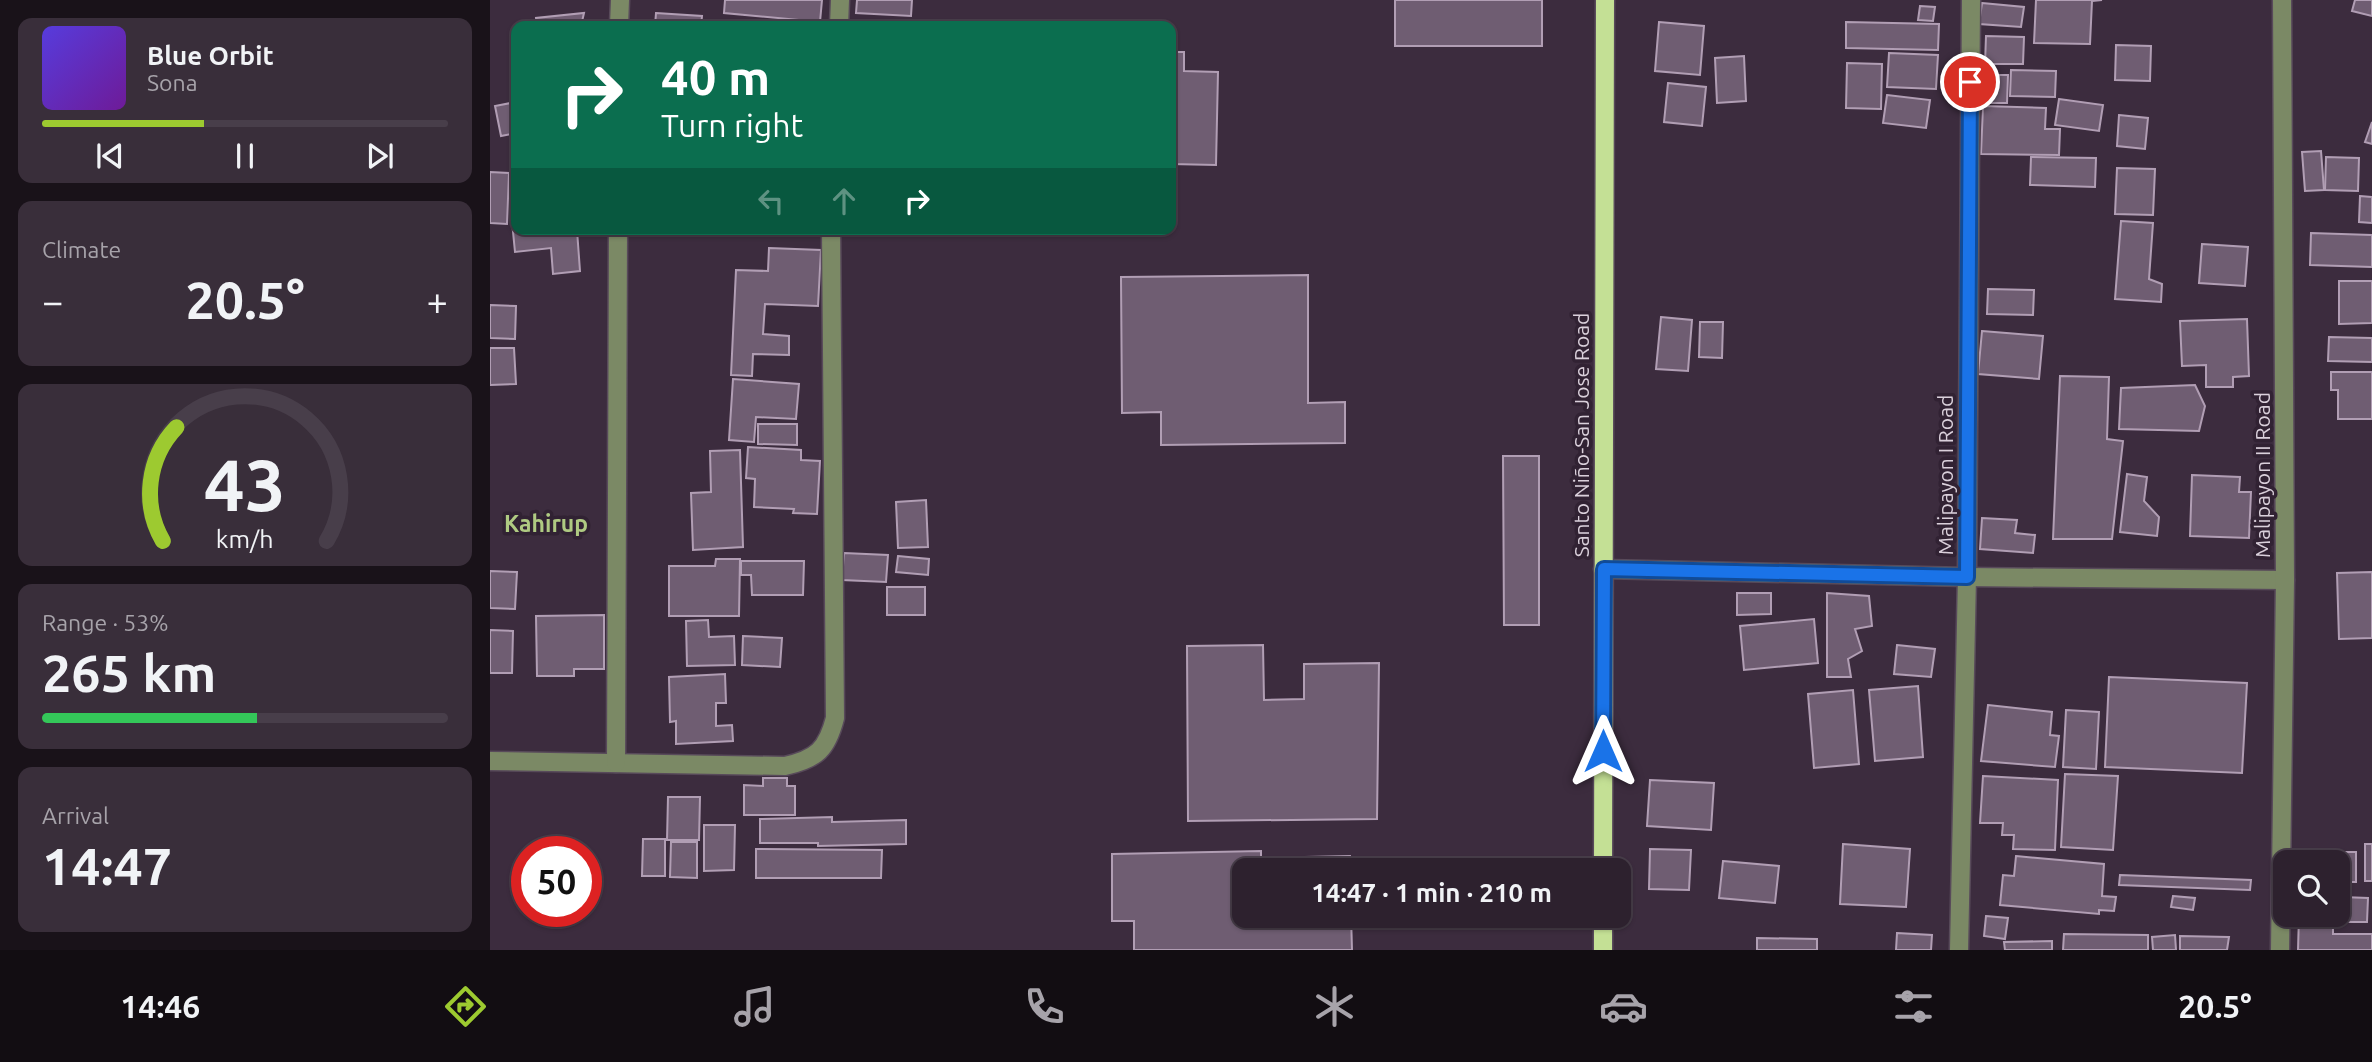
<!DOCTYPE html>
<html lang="en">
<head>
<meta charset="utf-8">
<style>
	:root { --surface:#2d212e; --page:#392e3a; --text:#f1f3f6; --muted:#a7a3aa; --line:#483e4a; --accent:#9dca30 }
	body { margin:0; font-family:Ubuntu,sans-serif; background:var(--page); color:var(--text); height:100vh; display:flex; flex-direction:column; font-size:26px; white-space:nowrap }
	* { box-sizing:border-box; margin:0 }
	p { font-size:23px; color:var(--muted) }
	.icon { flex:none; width:38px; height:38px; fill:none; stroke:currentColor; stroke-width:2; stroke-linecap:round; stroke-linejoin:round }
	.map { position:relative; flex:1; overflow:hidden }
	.panel { display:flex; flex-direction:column; gap:18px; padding:18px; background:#191219; width:490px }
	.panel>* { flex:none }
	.banner { position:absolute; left:21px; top:21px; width:665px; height:214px; border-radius:14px; box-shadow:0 2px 5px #0004,0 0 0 2px var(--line); background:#0b6e4f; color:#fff; overflow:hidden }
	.buttons { position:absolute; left:1783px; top:850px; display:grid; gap:14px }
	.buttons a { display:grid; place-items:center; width:77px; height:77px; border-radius:14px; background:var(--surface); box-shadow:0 2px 5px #0004,0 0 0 2px var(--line); font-size:35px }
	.speed { position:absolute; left:21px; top:836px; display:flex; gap:14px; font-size:35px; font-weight:700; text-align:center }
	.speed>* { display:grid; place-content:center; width:91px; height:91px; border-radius:50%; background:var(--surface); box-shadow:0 2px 5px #0004,0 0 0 2px var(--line); line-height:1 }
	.speed .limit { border:10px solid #d22; background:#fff; color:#111 }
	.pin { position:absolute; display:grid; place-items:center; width:60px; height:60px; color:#fff; margin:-30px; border:4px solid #fff; border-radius:50%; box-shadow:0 2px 7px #0007 }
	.me { position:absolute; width:77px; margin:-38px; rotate:0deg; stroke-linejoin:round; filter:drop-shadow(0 0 5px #0008) }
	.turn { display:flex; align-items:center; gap:24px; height:147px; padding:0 35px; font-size:32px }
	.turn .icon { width:91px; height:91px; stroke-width:2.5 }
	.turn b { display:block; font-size:49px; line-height:60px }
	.lanes { display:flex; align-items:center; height:66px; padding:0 35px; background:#0003; justify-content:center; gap:35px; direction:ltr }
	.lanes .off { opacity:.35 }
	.big { font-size:52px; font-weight:700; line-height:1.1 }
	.panel .card { flex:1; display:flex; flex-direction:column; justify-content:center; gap:10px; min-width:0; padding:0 24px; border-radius:14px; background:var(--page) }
	.panel .dial { align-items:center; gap:0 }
	.dial svg { height:182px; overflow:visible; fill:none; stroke:var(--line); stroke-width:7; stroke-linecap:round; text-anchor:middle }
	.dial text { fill:var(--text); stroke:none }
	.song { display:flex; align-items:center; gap:21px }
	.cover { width:84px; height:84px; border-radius:10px; background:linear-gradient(135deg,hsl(250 70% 55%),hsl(280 70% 35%)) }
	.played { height:7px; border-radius:4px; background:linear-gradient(90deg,var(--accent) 40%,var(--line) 40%) }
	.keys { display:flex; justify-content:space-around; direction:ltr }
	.heat { display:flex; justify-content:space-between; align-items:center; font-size:38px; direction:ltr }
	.charge { height:10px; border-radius:5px; background:linear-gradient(90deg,#34c759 53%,var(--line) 0) }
	.trip { position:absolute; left:742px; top:858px; width:399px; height:70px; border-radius:14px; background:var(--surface); box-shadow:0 2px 5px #0004,0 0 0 2px var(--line); font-weight:700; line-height:70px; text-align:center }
	.tabs { display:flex; height:112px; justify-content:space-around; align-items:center; background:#120d12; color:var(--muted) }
	.tabs .icon { width:49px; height:49px }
	.tabs .on { color:var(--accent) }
	.tabs b { font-size:32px; color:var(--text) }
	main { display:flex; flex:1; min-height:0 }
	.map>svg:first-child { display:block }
	.building { fill:#6f5d72; stroke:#b19eb4; stroke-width:2 }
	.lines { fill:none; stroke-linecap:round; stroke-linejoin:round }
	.minor-casing { stroke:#584a5a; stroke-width:21 }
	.major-casing { stroke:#584a5a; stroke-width:21 }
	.minor { stroke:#7b8965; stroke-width:18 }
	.major { stroke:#c4e095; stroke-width:18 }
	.route-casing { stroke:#114b97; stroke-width:18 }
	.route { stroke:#1a73e8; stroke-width:12 }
	.labels { text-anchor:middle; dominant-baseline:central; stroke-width:7; stroke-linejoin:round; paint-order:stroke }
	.street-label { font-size:21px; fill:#dad0db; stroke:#312233 }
	.neighbourhood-label { font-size:23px; font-weight:bold; fill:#afca82; stroke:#312233 }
</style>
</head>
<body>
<main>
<section class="panel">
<div class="card">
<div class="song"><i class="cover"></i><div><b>Blue Orbit</b><p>Sona</p></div></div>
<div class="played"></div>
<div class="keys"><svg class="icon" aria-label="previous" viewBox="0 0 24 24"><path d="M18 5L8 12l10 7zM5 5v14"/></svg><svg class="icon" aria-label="pause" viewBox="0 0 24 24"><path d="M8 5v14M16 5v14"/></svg><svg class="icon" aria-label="next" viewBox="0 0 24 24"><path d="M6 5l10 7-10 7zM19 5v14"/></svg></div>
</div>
<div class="card"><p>Climate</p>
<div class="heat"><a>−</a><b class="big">20.5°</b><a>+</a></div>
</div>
<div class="card dial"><svg viewBox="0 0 100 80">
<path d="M14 69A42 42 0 1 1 86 69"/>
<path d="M14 69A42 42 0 0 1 20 19" stroke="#9dca30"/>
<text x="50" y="56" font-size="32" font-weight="700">43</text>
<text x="50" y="72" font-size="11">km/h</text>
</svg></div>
<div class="card"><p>Range · 53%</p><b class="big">265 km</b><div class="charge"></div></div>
<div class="card"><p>Arrival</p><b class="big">14:47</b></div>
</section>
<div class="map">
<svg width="1882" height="950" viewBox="0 0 1882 950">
	<rect width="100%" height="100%" fill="#3c2c3e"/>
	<g class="building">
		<polygon points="235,0 332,0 330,22 234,13"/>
		<polygon points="367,0 422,0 421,16 366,13"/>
		<rect x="905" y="0" width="147" height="46"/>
		<polygon points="1546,0 1612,0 1602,1 1600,44 1544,43"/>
		<polygon points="1865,0 1882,0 1882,16 1862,11"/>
		<polygon points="1492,3 1534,7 1531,27 1489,24"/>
		<polygon points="1430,6 1445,7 1443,21 1428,20"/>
		<polygon points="94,13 91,26 47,26 46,18"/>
		<polygon points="166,13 212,16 211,26 165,26"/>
		<polygon points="1169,22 1214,26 1210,75 1165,71"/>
		<polygon points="1356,22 1449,24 1448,50 1356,48"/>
		<polygon points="1496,36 1534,37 1533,64 1495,64"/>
		<polygon points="1626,45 1661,46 1660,81 1625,80"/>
		<polygon points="681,52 694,52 694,71 728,72 726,165 681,164"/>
		<polygon points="1399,53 1448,55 1446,89 1397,87"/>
		<polygon points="1254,56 1256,101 1227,103 1225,58"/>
		<polygon points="1357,63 1392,64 1391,109 1356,108"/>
		<polygon points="1521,70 1566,71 1565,97 1520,96"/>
		<polygon points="1493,75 1518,75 1517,103 1492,103"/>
		<polygon points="1178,83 1216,87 1212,126 1174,122"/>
		<polygon points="1397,95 1440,100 1436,128 1393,123"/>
		<polygon points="1569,99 1613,105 1609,131 1565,125"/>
		<polygon points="26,102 26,133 11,136 5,106"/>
		<polygon points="1493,106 1556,108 1555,129 1570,129 1569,155 1491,154"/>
		<polygon points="1629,115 1658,118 1655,149 1627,146"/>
		<polygon points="1882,122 1882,144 1875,142"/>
		<polygon points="1831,151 1834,190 1815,191 1812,152"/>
		<polygon points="1541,157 1606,158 1605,187 1540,185"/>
		<polygon points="1836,157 1869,158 1868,191 1835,190"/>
		<polygon points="1627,168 1665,169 1663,215 1625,214"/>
		<polygon points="0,172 19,173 17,224 0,223"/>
		<polygon points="1870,196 1882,197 1882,223 1869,222"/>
		<polygon points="26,200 26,229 70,229 70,231 87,230 90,271 63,274 61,248 25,252 20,201"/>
		<polygon points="1631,221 1663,223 1659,279 1672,284 1671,302 1625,299"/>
		<rect x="353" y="229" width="81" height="3"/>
		<polygon points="1821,233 1882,235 1882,267 1820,265"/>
		<polygon points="1712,244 1758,247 1755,286 1709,283"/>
		<polygon points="279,248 331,250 328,306 275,304 273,334 299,336 299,355 263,354 262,376 241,375 246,270 278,271"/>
		<polygon points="818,275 818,403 855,402 855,443 671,445 671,412 632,413 631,277"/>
		<polygon points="1849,281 1882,281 1882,323 1849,324"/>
		<polygon points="1498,289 1544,290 1543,315 1497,314"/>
		<polygon points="0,305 26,306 25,339 0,338"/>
		<polygon points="1171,317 1202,320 1198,371 1166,369"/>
		<polygon points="1757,319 1759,376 1743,377 1743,387 1716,387 1716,365 1692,366 1690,321"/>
		<polygon points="1210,322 1233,322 1232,358 1209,357"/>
		<polygon points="1492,331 1553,336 1549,379 1488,374"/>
		<polygon points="1839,337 1882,338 1882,362 1838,361"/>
		<polygon points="0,348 24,348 26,384 0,385"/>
		<polygon points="1841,372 1882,372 1882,419 1848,419 1848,390 1841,390"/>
		<polygon points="1570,376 1619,377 1617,439 1633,441 1622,539 1563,539"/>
		<polygon points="243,379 309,384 306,419 266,417 264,442 239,440"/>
		<polygon points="1705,385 1715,406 1709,431 1629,429 1631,388"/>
		<polygon points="268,424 307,424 307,445 268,444"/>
		<polygon points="258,447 311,450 311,460 330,461 327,514 303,513 304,509 264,507 265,479 256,478"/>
		<polygon points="250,450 253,547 203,550 201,493 221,492 220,451"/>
		<polygon points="1013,456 1049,456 1049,625 1014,625"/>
		<polygon points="1637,474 1657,477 1654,501 1669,517 1667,536 1630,532"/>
		<polygon points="1702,475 1750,477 1749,492 1761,492 1759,538 1700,536"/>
		<polygon points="436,500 438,547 408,548 406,502"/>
		<polygon points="1492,518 1527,520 1525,533 1545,535 1543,553 1490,549"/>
		<polygon points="354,553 398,555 396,582 352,580"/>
		<polygon points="408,556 439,559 438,575 406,572"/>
		<polygon points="226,559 250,559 249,616 179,616 179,566 225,566"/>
		<polygon points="251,561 314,561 313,595 262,595 261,575 251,575"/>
		<polygon points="0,571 27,572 25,609 0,608"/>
		<polygon points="1882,572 1882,638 1849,639 1847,573"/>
		<rect x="397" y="587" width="38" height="28"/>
		<polygon points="1247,593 1281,593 1281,614 1247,615"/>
		<polygon points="1337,593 1379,596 1382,626 1365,629 1372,651 1358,659 1361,677 1337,677"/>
		<polygon points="114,615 114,669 84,669 84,676 47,676 46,616"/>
		<polygon points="1324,619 1328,663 1254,670 1250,626"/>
		<polygon points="218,620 219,637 244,636 245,665 197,666 196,621"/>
		<polygon points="0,630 23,631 22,673 0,673"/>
		<polygon points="253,636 292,638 290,667 252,665"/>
		<polygon points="773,645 774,700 814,699 814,664 889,663 887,819 698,821 697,646"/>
		<polygon points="1407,645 1445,649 1441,677 1404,674"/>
		<polygon points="235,674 236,703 226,703 226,726 242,725 243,741 186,744 186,721 180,722 179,677"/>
		<polygon points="1619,677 1757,683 1752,773 1615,767"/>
		<polygon points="1428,686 1433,757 1385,761 1379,690"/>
		<polygon points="1363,690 1369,764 1324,768 1318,694"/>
		<polygon points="1498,705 1562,712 1560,735 1569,736 1565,767 1491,761"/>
		<polygon points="1576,710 1609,712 1606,769 1573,767"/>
		<polygon points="1575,774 1628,776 1623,850 1571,847"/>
		<polygon points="1493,776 1568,780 1565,850 1523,849 1524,835 1512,835 1513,823 1490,823"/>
		<polygon points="273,778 297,778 297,786 305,786 305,815 254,815 254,785 273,786"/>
		<polygon points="1160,780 1224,783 1221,830 1157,826"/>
		<polygon points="178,797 210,797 209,840 177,840"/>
		<polygon points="342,817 342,822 416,820 416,844 328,846 328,843 270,843 270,819"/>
		<polygon points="214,825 245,825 244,870 214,871"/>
		<polygon points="153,839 175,839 175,876 152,876"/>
		<polygon points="181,842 207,842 207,878 180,877"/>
		<polygon points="1353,844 1420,849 1416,907 1350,904"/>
		<rect x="1875" y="844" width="7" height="37"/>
		<polygon points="266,849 392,850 391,878 266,878"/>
		<polygon points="1160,849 1201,850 1199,890 1159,889"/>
		<polygon points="771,851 771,858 860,856 861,870 754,870 754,915 861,915 862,950 644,950 644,921 622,921 622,854"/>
		<polygon points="1806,852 1866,852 1866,882 1848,882 1848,863 1806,863"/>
		<polygon points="1526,856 1614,864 1612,896 1626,897 1624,911 1609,910 1609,914 1510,905 1513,875 1524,876"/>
		<polygon points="1233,861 1289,866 1285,903 1229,898"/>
		<polygon points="1630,875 1761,880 1760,890 1629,885"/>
		<polygon points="1683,896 1705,898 1703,910 1681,907"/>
		<polygon points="1852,897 1878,898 1877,922 1852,922"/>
		<polygon points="1809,915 1843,915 1843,934 1882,934 1882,950 1808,950"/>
		<polygon points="1496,916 1518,918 1515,939 1494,936"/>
		<polygon points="1407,933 1442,935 1441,950 1406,950"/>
		<polygon points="1574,934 1658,935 1658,950 1573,950"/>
		<polygon points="1685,935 1686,950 1663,950 1662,937"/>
		<polygon points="1690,936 1739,937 1737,950 1690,950"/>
		<polygon points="1267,938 1327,939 1327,950 1267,950"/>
		<polygon points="1562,941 1562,950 1515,950 1514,942"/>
	</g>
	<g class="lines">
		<g class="minor-casing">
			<g id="minor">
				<polyline points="129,26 130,0"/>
				<polyline points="349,26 350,0"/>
				<polyline points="1113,569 1477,577 1795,580"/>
				<path d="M 0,761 L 295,766 C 327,759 337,749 345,718 L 341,229"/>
				<polyline points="126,763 128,229"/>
				<polyline points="1469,950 1477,577 1481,0"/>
				<polyline points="1790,950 1795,580 1792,0"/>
			</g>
		</g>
		<g class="major-casing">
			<g id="major">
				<polyline points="1113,870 1115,0"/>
				<polyline points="1113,915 1113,950"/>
			</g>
		</g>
		<use href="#minor" class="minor"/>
		<use href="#major" class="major"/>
	</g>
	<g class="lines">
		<g class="route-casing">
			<polyline id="route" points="1113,751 1114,569 1477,577 1480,82"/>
		</g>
		<use href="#route" class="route"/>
	</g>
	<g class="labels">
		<g class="street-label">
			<text transform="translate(1091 435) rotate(-90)">Santo Niño-San Jose Road</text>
			<text transform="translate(1455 475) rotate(-90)">Malipayon I Road</text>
			<text transform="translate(1772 475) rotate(-90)">Malipayon II Road</text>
		</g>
		<g class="neighbourhood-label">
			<text x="56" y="523">Kahirup</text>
		</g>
	</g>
</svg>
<div class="buttons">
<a><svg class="icon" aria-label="search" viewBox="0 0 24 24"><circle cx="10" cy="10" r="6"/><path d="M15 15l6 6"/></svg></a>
</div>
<div class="speed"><div class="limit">50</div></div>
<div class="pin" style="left:1480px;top:82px;background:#d93025"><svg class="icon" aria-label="arrive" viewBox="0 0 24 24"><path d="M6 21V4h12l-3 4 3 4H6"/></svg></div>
<svg class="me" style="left:1113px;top:751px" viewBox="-20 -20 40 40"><path d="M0-17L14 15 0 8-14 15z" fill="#1a73e8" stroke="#fff" stroke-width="4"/></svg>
<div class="trip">14:47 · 1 min · 210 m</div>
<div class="banner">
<div class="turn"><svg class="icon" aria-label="right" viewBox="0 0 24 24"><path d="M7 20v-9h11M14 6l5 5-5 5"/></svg><div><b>40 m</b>Turn right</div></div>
<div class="lanes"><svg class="icon off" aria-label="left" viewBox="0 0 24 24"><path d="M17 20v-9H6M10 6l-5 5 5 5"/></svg><svg class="icon off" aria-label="ahead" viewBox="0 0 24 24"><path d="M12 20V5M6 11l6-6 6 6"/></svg><svg class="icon" aria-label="right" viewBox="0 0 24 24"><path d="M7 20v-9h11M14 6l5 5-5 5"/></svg></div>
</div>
</div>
</main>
<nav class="tabs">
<b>14:46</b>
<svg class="icon on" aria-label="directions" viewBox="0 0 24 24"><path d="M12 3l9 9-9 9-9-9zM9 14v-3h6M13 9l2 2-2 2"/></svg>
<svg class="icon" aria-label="music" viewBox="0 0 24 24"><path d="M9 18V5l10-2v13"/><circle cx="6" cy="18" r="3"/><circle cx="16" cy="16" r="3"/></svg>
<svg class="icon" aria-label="phone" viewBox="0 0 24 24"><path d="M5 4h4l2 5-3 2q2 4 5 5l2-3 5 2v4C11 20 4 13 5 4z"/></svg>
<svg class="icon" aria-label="climate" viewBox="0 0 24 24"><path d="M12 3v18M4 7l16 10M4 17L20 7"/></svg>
<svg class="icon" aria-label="car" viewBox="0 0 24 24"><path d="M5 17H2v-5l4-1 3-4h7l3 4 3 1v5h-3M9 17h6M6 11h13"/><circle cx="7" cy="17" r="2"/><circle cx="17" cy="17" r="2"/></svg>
<svg class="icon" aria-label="filters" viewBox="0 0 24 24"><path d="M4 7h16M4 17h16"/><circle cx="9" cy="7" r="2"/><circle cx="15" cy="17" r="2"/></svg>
<b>20.5°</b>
</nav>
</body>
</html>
